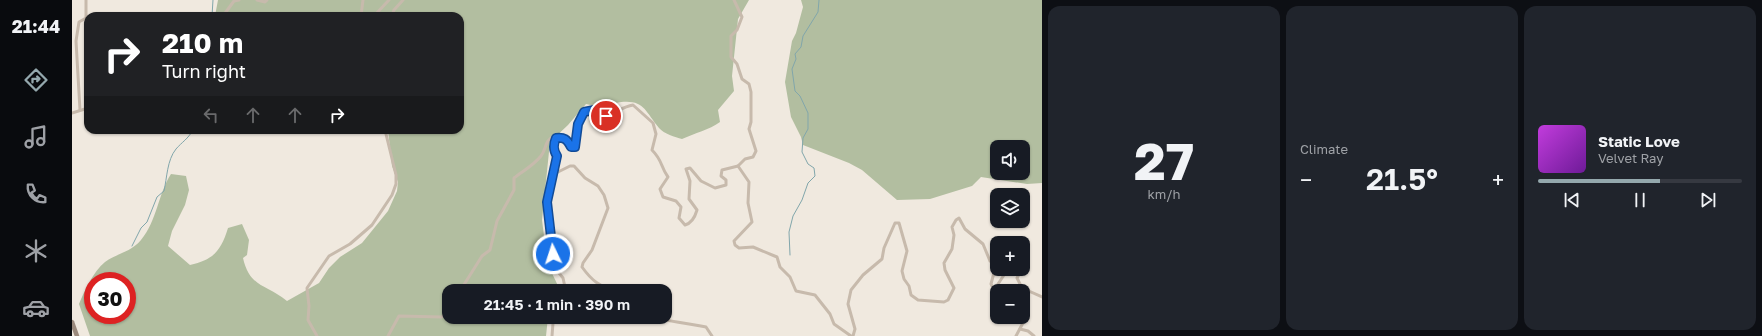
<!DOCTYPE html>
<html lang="en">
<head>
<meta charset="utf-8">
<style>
	:root { --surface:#171b24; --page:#20242c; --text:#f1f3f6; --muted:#9ea1a6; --line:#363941; --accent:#94a8ad }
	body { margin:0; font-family:"Golos Text",sans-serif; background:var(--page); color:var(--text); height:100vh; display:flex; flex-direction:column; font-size:15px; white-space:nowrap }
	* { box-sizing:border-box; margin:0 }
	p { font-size:13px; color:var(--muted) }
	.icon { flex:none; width:22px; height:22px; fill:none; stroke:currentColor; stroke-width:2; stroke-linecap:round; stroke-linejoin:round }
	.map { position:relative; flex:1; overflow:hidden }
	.side { display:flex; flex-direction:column; gap:6px; padding:6px; background:#0d0f14; width:720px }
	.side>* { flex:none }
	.top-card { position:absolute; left:12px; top:12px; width:380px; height:122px; border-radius:12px; box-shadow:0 1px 3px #0004; background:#202124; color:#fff; overflow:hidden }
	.controls { position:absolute; left:918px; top:140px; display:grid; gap:8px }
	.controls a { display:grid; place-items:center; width:40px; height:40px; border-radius:8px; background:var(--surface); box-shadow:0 1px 3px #0004; font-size:20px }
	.speed { position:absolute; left:12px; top:272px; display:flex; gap:8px; font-size:20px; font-weight:700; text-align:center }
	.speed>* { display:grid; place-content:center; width:52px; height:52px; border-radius:50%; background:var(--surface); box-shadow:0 1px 3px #0004; line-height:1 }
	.speed .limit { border:6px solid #d22; background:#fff; color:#111 }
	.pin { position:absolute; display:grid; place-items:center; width:34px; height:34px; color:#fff; margin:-17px; border:2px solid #fff; border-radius:50%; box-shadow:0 1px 4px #0007 }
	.me { position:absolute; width:44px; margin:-22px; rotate:356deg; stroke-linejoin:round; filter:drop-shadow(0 0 3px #0008) }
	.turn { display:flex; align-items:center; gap:14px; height:84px; padding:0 12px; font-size:18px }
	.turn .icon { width:52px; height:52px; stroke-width:2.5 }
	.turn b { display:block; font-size:28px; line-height:34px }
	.lanes { display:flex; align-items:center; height:38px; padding:0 12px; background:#0003; justify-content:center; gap:20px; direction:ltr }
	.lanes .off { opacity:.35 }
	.big { font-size:30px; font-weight:600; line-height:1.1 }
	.side .tile { flex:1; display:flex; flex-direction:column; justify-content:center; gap:6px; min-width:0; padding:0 14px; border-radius:12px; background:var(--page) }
	.side .dial { align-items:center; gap:0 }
	.dial b { font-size:52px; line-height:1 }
	.song { display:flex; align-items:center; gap:12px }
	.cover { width:48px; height:48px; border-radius:6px; background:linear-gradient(135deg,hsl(290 70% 55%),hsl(280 70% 35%)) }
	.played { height:4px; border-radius:2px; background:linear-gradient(90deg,var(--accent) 60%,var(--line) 60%) }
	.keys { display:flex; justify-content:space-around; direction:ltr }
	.heat { display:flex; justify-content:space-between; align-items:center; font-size:22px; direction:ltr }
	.side .tiles { flex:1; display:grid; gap:6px; grid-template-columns:repeat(3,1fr) }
	.trip { position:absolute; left:370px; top:284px; width:230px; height:40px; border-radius:12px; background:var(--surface); box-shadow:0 1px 3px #0004; font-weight:600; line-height:40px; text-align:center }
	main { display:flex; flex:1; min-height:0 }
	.menu { display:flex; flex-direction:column; width:72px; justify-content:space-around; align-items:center; background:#090b0e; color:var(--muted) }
	.menu .icon { width:28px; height:28px }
	.menu .on { color:var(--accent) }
	.menu b { font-size:18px; color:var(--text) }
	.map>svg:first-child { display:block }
	.green { fill:#b2bea0; fill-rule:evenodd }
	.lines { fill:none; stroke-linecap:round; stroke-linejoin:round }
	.stream { stroke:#81a6ab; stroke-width:1 }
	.street { stroke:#c7baac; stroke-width:3 }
	.secondary { stroke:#9b8a7d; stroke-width:4.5 }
	.route-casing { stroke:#114b97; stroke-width:10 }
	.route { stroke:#1a73e8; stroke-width:7 }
</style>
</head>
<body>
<main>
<nav class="menu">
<b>21:44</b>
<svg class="icon on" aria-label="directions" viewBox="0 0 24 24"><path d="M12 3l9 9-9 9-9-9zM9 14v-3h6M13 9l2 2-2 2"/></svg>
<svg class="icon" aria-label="music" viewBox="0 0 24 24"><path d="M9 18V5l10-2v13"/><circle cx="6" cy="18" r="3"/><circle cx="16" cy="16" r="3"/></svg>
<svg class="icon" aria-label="phone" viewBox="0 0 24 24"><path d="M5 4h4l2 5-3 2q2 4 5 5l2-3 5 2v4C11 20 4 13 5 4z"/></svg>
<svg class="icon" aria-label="climate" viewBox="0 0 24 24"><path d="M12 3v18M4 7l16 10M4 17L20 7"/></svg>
<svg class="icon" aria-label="car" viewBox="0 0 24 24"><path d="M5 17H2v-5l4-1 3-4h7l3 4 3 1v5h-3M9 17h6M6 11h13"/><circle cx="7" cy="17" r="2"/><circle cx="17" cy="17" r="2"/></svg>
</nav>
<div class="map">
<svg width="970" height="336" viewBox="0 0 970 336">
	<rect width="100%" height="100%" fill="#f0e9df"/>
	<g class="green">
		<path d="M 146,0 L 677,0 L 666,19 L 660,76 L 662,91 L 646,110 L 648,122 C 637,130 623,133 610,139 C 603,137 592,134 587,128 C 572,110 572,98 543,103 L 538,109 L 514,104 L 496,125 L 478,142 L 470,220 L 472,236 L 476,247 L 478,269 L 487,288 L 485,291 L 377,291 L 377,317 L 476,317 L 474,336 L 18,336 L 7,304 C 13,290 21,272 33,262 C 45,253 58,253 69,240 C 85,221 86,194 99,174 L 114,176 L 117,190 L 113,205 L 100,231 L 96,246 L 118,265 C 141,260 149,251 156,228 L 170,224 L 177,240 L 175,255 L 171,258 C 178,288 194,284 215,301 L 247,283 L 257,268 L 268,257 L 290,243 L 316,211 L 325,191 L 326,182 L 320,166 L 316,130 L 388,130 L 388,16 L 143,16 ZM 21,281 L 55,281 L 55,315 L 21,315 Z"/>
		<path d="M 729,0 L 970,0 L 970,183 L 955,184 L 909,177 L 900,186 L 858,199 L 825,200 L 790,170 L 777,163 L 731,145 L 729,137 L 719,117 L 713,82 L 720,41 L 724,33 L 731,7 ZM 925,147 L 951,147 L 951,173 L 925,173 Z"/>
	</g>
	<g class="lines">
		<g class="stream">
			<polyline points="140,16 141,0"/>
			<path d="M 60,246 L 69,228 L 75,222 L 85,197 L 92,191 C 95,178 95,160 104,149 C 110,142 116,139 121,130"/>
			<polyline points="718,255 717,232 721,216 730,200 736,183 743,176 742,168 736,164 730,152 731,138 736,129 736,113 728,96 723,91 720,69 724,59 723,54 729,47 731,36 746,12 747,0"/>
		</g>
		<g class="street">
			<polyline points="185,0 193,2 195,0"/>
			<polyline points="662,0 670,17 665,30 659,36 659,57 665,64 670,79 677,84 679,92 679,122 677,129 684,151 681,157 673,159 666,166 677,182 676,203 680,222 662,241 663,245 667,248 681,247 705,257 708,267 718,277 724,291 743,295 758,314 762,324 779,336"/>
			<polyline points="151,16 162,1 167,0"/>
			<polyline points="289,16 291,0"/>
			<polyline points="302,16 317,0"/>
			<polyline points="320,16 322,10 331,0"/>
			<polyline points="8,110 4,41 7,22 14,18 14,0"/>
			<polyline points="0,113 16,108"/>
			<path d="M 484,138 L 494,139 L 501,148 C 508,142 505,122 512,112 L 522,110 C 537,122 544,108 561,105 L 581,123 L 584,134 L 580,150 C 591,161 588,166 596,177 L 588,189 L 591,197 L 604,201 L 609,207 L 607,218 L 613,225 C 620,223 623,217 625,210 L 617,199 L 618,181 L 614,169 L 618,168 L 629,181 L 643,188 L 654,185 L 654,180 L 649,176 L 650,170 L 666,166"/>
			<path d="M 480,175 L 498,166 L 502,166 L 513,178 L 526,186 L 532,195 L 536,208 L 520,250 L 511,263 L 510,267 C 520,281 528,287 545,291"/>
			<polyline points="951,259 954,259 951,268"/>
			<polyline points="950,269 945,278 950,288 970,297"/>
			<path d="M 388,291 L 410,256 L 418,250 L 425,221 L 442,190 L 442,178 C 451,171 462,165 469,156 C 475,148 472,141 482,136 L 484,138 C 481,145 481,150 485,156 L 475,203 L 480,235 L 479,263 L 491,278 L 493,287 L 491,291"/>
			<polyline points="479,317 481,323 480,336"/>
			<path d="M 580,317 C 583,319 625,325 634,327 L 640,336"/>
			<polyline points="948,329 956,331 962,336"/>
			<polyline points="245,336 236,320 237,306 235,288 257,256 278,244 300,225 320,195 324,184 324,175 313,130"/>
			<polyline points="316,336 327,316 370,317 377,310"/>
			<polyline points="781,336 783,329 776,304 779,290 791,275 810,259 812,248 823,223 827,223 835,251 830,271 832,279 837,286 839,295 846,300 872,302 876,300 882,288 873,270 872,263 880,249 882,235 880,227 884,220 887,218 893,229 911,244 918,261 924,265 919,284 921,288 924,287 936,269"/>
			<polyline points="944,336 952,321 949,317"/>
		</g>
		<polyline class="secondary" points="0,322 5,336"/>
	</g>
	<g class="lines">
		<g class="route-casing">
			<path id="route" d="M 481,254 L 475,202 L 485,156 C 481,150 481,145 484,138 C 492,137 495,139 499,147 L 503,147 L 506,124 L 512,112 L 522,110 L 529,116 L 534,116"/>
		</g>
		<use href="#route" class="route"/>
	</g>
</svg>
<div class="controls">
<a><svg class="icon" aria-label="sound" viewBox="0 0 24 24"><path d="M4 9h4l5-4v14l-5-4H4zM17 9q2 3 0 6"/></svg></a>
<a><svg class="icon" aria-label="layers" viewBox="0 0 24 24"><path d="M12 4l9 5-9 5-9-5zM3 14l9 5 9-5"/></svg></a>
<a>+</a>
<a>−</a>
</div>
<div class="speed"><div class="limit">30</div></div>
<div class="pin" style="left:534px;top:116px;background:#d93025"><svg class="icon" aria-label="arrive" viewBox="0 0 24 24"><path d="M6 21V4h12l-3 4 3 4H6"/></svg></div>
<svg class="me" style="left:481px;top:254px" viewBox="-20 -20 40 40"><circle r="17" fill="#1a73e8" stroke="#fff" stroke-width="3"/><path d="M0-11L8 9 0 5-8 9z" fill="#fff"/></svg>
<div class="trip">21:45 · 1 min · 390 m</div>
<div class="top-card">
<div class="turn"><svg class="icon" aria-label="right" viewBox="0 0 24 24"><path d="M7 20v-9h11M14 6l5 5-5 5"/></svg><div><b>210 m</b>Turn right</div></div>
<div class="lanes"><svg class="icon off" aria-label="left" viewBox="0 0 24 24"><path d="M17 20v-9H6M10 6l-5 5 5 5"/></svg><svg class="icon off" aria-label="ahead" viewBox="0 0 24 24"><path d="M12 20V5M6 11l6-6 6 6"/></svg><svg class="icon off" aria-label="ahead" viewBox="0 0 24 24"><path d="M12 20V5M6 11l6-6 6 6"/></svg><svg class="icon" aria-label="right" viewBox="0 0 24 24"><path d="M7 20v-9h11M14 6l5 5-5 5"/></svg></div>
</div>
</div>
<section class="side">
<div class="tiles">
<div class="tile dial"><b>27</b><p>km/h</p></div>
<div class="tile"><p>Climate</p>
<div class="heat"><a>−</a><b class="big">21.5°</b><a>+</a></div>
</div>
<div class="tile">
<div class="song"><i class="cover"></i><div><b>Static Love</b><p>Velvet Ray</p></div></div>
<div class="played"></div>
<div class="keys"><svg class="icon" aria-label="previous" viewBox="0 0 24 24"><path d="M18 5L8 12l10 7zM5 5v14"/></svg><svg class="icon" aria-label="pause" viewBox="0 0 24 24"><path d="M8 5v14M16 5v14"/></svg><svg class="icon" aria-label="next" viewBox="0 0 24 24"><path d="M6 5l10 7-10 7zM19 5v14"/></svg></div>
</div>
</div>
</section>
</main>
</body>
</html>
